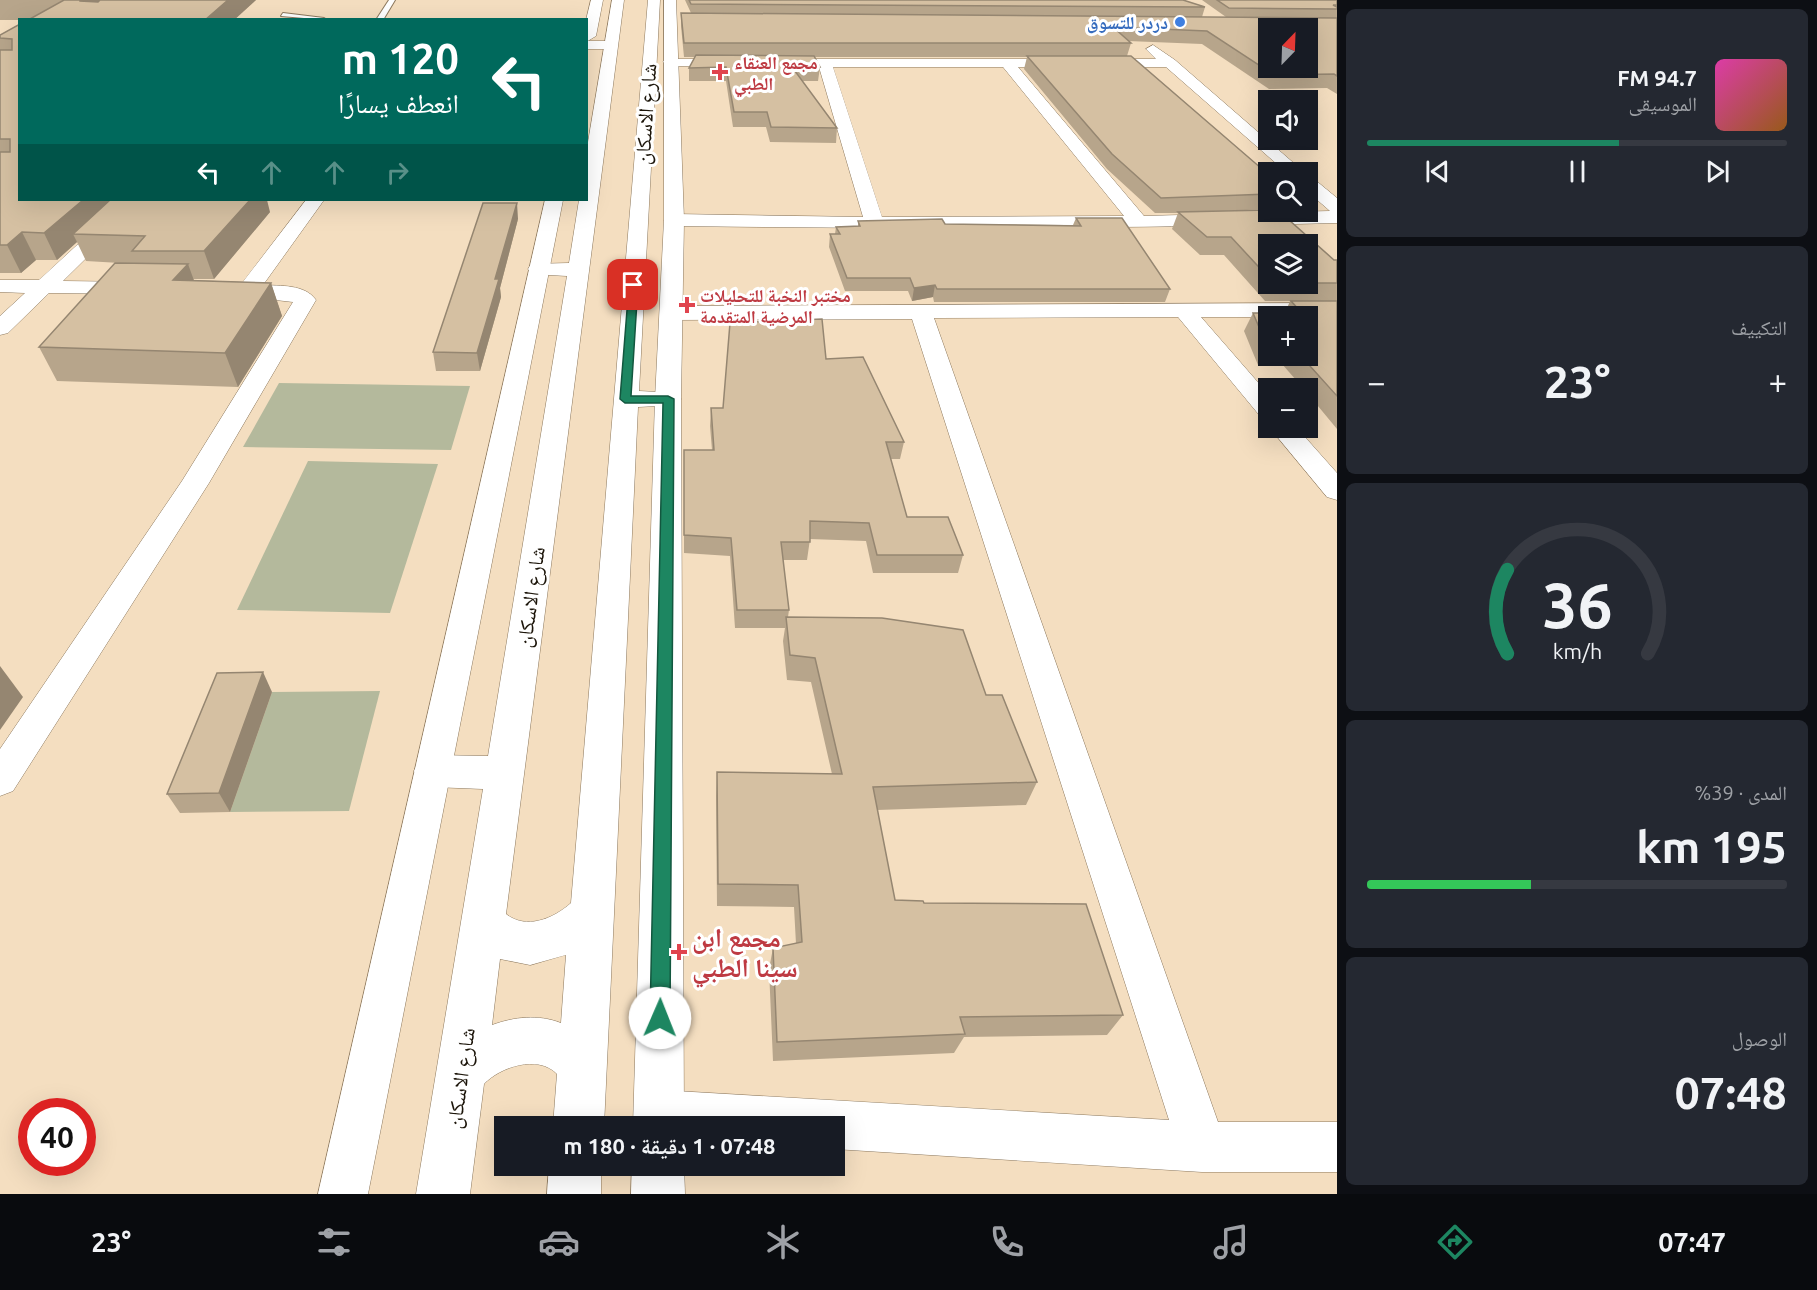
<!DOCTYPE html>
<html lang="ar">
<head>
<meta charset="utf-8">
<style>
	:root { --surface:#171b24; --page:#242831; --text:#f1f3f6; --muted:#9ea1a6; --line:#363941; --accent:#1d8661 }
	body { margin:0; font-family:Ubuntu,"Noto Naskh Arabic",sans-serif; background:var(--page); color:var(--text); direction:rtl; height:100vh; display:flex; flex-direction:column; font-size:22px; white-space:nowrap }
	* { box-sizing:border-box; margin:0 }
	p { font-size:20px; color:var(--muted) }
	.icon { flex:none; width:33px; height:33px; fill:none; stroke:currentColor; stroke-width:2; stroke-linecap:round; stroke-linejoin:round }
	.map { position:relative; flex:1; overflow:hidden; direction:ltr }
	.side { display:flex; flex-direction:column; gap:9px; padding:9px; background:#0d0f14; width:480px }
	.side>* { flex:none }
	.banner { position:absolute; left:18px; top:18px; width:570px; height:183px; border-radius:0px; box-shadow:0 6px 24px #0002; direction:rtl; background:#00695c; color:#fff; overflow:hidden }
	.needle { width:39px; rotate:23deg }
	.fabs { position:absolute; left:1258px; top:18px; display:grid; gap:12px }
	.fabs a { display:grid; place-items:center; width:60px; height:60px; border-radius:0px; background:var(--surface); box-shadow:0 6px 24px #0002; font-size:30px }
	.speed { position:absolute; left:18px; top:1098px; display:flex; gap:12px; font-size:30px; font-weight:700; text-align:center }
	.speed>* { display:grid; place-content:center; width:78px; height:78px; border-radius:50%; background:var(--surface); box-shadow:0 6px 24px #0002; line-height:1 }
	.speed .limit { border:9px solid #d22; background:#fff; color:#111 }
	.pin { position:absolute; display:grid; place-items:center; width:51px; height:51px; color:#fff; margin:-26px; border-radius:12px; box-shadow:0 3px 9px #0006 }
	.me { position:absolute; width:66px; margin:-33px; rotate:1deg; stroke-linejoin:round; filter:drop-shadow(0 0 4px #0008) }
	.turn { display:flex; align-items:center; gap:21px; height:126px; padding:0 30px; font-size:27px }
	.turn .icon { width:78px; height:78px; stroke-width:2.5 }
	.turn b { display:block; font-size:42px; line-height:51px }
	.lanes { display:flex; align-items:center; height:57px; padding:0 30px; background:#0003; justify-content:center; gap:30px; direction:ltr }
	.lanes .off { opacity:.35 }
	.big { font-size:45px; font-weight:700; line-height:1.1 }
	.side .card { flex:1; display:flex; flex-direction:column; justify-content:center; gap:9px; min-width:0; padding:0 21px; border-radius:9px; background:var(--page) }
	.side .dial { align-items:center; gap:0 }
	.dial svg { height:156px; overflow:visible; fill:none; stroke:var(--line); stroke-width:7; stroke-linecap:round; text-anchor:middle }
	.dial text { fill:var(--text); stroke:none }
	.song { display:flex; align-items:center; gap:18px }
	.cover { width:72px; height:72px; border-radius:9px; background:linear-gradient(135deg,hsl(320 70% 55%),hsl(30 70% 35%)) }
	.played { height:6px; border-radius:3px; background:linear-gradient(90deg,var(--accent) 60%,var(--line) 60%) }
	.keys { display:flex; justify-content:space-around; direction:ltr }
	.heat { display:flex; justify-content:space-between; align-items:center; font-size:33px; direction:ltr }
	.charge { height:9px; border-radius:4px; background:linear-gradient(90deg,#34c759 39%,var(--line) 0) }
	.trip { position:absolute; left:494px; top:1116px; width:351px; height:60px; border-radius:0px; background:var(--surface); box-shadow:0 6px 24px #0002; font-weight:700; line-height:60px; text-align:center; direction:rtl }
	.tabs { display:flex; height:96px; justify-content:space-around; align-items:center; background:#090b0e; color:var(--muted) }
	.tabs .icon { width:42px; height:42px }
	.tabs .active { color:var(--accent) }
	.tabs b { font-size:27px; color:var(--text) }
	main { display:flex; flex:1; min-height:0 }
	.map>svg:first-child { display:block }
	.green { fill:#b4b99c }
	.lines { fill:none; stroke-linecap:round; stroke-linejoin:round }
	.lane-casing { stroke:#8c785d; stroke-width:2 }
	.street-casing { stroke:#8c785d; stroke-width:1 }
	.secondary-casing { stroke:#8c785d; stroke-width:1 }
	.primary-casing { stroke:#8c785d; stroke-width:1 }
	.lane { fill:#fff; fill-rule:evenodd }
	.street { fill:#fff; fill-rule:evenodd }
	.secondary { fill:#fff; fill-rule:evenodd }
	.primary { fill:#fff; fill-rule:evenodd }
	.wall { fill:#b7a58b; fill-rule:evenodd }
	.shaded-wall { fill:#958671 }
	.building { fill:#d5c0a2; stroke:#958671; stroke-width:1.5; fill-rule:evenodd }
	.route { fill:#1d8661; stroke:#13573f; stroke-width:1.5 }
	.shop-dot { fill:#3f7fe0; stroke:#fff; stroke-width:2 }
	.health-dot { fill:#e0444e; stroke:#fff; stroke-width:2 }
	.labels { text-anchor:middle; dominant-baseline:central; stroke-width:6; stroke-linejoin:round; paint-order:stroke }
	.far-shop-label { font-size:18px; font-weight:bold; fill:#366cbe; stroke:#fff; text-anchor:end }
	.far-health-label { font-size:18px; font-weight:bold; fill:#be3a42; stroke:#fff; text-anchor:start }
	.street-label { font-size:21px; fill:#1c150a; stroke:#fff }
	.near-health-label { font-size:26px; font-weight:bold; fill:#be3a42; stroke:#fff; text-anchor:start }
</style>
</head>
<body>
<main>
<section class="side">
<div class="card">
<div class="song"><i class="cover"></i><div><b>94.7 FM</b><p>الموسيقى</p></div></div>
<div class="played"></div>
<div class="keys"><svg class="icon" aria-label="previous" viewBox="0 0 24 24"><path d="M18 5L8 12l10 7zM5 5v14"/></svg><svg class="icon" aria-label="pause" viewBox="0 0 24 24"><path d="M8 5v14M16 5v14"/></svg><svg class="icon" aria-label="next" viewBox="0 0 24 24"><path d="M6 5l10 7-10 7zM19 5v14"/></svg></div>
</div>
<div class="card"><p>التكييف</p>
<div class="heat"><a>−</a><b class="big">23°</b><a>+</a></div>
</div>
<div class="card dial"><svg viewBox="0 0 100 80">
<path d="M14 69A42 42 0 1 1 86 69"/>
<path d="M14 69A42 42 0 0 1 14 26" stroke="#1d8661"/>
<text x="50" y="56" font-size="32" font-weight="700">36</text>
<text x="50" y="72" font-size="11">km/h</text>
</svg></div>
<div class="card"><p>المدى · 39%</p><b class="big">195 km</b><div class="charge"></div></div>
<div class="card"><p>الوصول</p><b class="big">07:48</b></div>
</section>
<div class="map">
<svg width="1337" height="1194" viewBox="0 0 1337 1194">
	<rect width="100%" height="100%" fill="#f4dec0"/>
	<g class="green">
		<polygon points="279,383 470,386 451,450 243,447"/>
		<polygon points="308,461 438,464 390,613 237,610"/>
		<polygon points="380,691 349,811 230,812 272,692"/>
	</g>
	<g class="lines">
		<g class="lane-casing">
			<g id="lane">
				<polygon points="389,0 395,0 383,20 376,20"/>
				<polygon points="283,13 324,18 327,20 281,16"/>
			</g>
		</g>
		<g class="street-casing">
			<g id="street">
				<polygon points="586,41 611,41 618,45 611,49 586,49"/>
				<path d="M 1153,45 L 1175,60 L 1304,172 L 1286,172 L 1166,67 L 1018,67 L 1144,216 L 1330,211 L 1308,192 L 1308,178 L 1314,179 L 1337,198 L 1337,223 C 1116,229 895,229 674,226 L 667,224 L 664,220 L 667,216 L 674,214 L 863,217 L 819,67 L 670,66 L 663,62 L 665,59 L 1156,59 L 1146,49 ZM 833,67 L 1003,67 L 1124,216 L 882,217 Z"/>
				<polygon points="126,200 145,200 63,281 137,282 145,283 148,288 145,293 137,294 49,293 8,333 0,335 0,316 25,293 0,292 0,280 39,280"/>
				<path d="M 306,200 L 324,200 L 263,285 C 280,286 305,284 316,300 L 209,483 L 13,791 L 0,796 L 0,749 L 182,481 L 293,302 L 232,295 L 224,294 L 221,289 L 224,284 L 242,283 Z"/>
				<polygon points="545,200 563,200 368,1194 318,1194"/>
				<polygon points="1337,303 1337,317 1201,317 1269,395 1269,419 1260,416 1178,317 934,318 1218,1122 1337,1122 1337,1172 1202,1172 834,1149 834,1126 640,1126 635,1114 642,1097 659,1090 1169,1120 912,319 672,320 664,318 661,313 664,308 672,306"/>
				<polygon points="1270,428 1297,428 1337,473 1337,500 1327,497"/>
			</g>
		</g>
		<g class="secondary-casing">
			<g id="secondary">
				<polygon points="591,0 603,0 596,36 586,42 586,20"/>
				<polygon points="664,0 676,0 684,220 681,399 684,1126 633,1126 655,399 664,220"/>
				<polygon points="632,1166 684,1166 685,1194 631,1194"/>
			</g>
		</g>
		<g class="primary-casing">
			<g id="primary">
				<path d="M 612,0 L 624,0 L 506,914 C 526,930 553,919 571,903 L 648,0 L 660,0 L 639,391 L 677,393 L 681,399 L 677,405 L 638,407 L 604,1126 L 553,1126 L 557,1074 C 538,1054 500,1067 484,1084 L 470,1194 L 416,1194 L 483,789 L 433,787 L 419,782 L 414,771 L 419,760 L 433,755 L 488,756 L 567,276 L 531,274 L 528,269 L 531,264 L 569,263 L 579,200 L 586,200 L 586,154 ZM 566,955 L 561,1023 C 538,1014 514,1017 492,1025 L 500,959 L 530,965 Z"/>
				<polygon points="549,1166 601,1166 601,1194 547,1194"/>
			</g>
		</g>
		<use href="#lane" class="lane"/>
		<use href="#street" class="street"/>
		<use href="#secondary" class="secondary"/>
		<use href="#primary" class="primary"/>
	</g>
	<g class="wall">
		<polygon points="0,0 256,0 234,20 0,20"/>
		<path d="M 685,0 L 1183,0 L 1205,7 L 1202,17 L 1226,17 L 1202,0 L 1337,0 L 1337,94 L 1327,88 L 1269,89 L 1202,44 L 1128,41 L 1131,43 L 1127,56 L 1131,56 L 1269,175 L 1269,194 L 1267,194 L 1269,194 L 1269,209 L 1222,211 L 1269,210 L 1269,212 L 1280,212 L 1334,260 L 1337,260 L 1337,429 L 1308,394 L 1308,388 L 1303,388 L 1282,364 L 1258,365 L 1244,331 L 1253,313 L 1285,313 L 1290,301 L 1265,301 L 1224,255 L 1200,255 L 1172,229 L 1178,213 L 1155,213 L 1107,169 L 1024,69 L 1027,57 L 815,57 L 820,67 L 818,81 L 802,81 L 837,128 L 836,143 L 770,142 L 766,127 L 733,127 L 726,81 L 689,81 L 689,68 L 695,57 L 684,57 L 681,26 L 681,13 L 691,13 ZM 1269,28 L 1308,28 L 1308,68 L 1269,68 ZM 1269,244 L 1308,244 L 1308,284 L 1269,284 ZM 1269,316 L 1308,316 L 1308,356 L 1269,356 Z"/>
		<polygon points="20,24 20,200 270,212 214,279 193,279 194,280 271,283 282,316 238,387 57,381 39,347 137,264 86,261 77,242 57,260 36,260 21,273 0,273 0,35"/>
		<polygon points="1076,218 1170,289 1165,302 934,302 933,297 912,301 908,291 845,291 829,247 830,234 835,234 836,227 858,226 858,221 945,224 1073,225"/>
		<polygon points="518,219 500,288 501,297 480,371 436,371 433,352"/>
		<polygon points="826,359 904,442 900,459 891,459 907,517 963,555 958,573 873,573 866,541 810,539 807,560 783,560 789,610 788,617 986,695 1037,782 1026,805 877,810 895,900 924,903 1123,1015 1107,1035 964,1037 954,1053 773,1061 769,969 773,948 796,944 794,907 717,906 716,796 717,772 832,774 811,682 787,680 783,641 785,628 735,628 730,556 684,553 684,450 712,450 710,426 711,408 723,408"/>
		<polygon points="272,692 230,812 180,813 167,794"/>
	</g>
	<g class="shaded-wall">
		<polygon points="80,0 111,0 88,18"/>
		<polygon points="228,0 256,0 234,20 205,20"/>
		<polygon points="83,200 123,200 73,234 77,242 57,260 44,233"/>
		<polygon points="250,200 267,200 270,212 214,279 204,251"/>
		<polygon points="517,203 518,219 500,288 501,297 480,371 477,353 495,279"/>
		<polygon points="22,232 36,260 21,273 7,245"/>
		<polygon points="188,264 200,297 173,280"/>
		<polygon points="271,283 282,316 238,387 225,353"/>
		<polygon points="935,285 933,297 912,301 914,288"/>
		<polygon points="0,666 23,697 0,730"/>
		<polygon points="263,672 272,692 230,812 219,793"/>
	</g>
	<g class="building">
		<polygon points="64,0 80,0 80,1 98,2 100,0 228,0 205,20 28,20"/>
		<polygon points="689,0 1183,0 1205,7 691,4"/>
		<polygon points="1217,0 1337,0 1337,5 1333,5 1337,7 1337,9 1229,8"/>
		<path d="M 681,13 L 1337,18 L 1337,76 L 1334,74 L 1274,75 L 1207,31 L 1113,27 L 1131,43 L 684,43 ZM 1269,28 L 1308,28 L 1308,68 L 1269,68 Z"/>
		<polygon points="20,24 20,200 83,200 44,233 22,232 7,245 0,245 0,152 10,152 10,139 0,139 0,50 12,50 12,39 0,38 0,35"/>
		<polygon points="696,55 814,56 820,67 792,67 837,128 771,127 767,112 734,112 726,67 689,68"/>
		<polygon points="1027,56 1131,56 1269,175 1269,194 1161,198 1112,154"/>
		<polygon points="110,200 250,200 204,251 132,251 145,236 73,234"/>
		<polygon points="483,203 517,203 495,279 499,279 477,353 433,352"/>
		<polygon points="1269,210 1269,212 1280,212 1334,260 1337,260 1337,283 1308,283 1308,244 1269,244 1269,278 1231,237 1207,237 1178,212"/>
		<polygon points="1076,218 1122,218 1170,289 937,289 935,285 914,288 910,278 847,278 830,234 840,234 836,227 860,226 858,221 942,219 945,224 1081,226"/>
		<polygon points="115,263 188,264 173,280 271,283 225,353 39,347"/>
		<polygon points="1291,301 1337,301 1337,396 1301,356 1308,356 1308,316 1269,316 1269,346 1267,346 1253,313 1302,313"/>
		<polygon points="822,319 826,359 863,357 904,442 886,442 907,517 948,517 963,555 877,555 869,523 810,521 810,542 781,542 789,610 737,610 731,538 684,535 684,450 714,450 711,408 723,408 730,323"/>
		<polygon points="786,617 882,618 963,630 986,695 1002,695 1037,782 873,787 895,900 923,901 924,903 1086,904 1123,1015 960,1017 965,1034 777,1042 773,948 802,942 798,885 718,884 717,772 842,774 815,658 790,655"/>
		<polygon points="263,672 219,793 167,794 217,673"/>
	</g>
	<polygon class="route" points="633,282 638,285 631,396 668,396 674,399 670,1018 667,1025 660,1028 653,1025 650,1018 663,403 625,403 620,399 629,285"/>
	<circle class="shop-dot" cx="1180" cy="22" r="6"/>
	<g class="health-dot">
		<path d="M717 63h6v6h6v6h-6v6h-6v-6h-6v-6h6z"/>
		<path d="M684 296h6v6h6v6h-6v6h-6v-6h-6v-6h6z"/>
		<path d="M676 943h6v6h6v6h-6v6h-6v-6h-6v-6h6z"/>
	</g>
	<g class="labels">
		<g class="far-shop-label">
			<text x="1168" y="22">دردر للتسوق</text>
		</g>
		<g class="far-health-label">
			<text x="734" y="62">مجمع العنقاء<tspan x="734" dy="21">الطبي</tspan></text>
			<text x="700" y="295">مختبر النخبة للتحليلات<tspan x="700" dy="21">المرضية المتقدمة</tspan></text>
		</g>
		<g class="street-label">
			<text transform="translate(645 114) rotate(-86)">شارع الاسكان</text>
			<text transform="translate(530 597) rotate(-82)">شارع الاسكان</text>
			<text transform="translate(460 1078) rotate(-82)">شارع الاسكان</text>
		</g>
		<g class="near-health-label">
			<text x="692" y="937">مجمع ابن<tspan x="692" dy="30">سينا الطبي</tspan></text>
		</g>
	</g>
</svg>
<div class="fabs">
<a><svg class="needle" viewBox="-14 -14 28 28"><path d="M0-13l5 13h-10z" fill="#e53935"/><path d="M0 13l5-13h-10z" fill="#9ea1a6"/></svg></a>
<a><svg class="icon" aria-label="sound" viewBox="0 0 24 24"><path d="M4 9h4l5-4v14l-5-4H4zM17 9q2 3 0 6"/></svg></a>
<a><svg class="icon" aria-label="search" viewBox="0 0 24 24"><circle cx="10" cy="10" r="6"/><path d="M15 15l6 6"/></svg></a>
<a><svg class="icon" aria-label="layers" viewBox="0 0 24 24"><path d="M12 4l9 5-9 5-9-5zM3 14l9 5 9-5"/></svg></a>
<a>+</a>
<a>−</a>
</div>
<div class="speed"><div class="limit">40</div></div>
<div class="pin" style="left:633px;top:285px;background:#d93025"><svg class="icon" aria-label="arrive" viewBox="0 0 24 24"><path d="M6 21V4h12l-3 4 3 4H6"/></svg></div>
<svg class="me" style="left:660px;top:1018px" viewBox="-20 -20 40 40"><circle r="19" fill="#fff"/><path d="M0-13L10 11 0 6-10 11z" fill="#1d8661"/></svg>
<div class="trip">07:48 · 1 دقيقة · 180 m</div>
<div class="banner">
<div class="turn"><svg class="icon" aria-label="left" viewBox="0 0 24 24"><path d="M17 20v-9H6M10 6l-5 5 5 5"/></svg><div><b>120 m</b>انعطف يسارًا</div></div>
<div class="lanes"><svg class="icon" aria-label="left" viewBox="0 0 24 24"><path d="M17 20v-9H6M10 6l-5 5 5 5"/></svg><svg class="icon off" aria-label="ahead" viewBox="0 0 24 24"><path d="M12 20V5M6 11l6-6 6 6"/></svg><svg class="icon off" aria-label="ahead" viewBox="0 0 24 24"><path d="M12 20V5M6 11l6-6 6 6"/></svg><svg class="icon off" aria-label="right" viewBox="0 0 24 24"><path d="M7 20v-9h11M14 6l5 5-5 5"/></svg></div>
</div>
</div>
</main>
<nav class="tabs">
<b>07:47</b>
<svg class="icon active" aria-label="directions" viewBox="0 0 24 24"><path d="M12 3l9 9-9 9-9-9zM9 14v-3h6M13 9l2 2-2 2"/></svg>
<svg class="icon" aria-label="music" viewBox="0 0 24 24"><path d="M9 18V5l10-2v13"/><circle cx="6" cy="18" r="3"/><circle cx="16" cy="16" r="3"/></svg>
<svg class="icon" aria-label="phone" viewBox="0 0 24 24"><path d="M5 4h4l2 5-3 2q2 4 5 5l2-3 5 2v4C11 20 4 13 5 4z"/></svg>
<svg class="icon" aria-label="climate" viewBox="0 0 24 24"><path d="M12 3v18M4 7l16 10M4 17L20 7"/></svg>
<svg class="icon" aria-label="car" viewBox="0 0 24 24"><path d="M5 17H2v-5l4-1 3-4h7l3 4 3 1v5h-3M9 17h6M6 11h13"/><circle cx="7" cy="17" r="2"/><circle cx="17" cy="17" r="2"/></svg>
<svg class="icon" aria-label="filters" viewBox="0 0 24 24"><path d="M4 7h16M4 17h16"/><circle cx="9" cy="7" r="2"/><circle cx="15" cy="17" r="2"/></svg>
<b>23°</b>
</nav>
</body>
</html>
